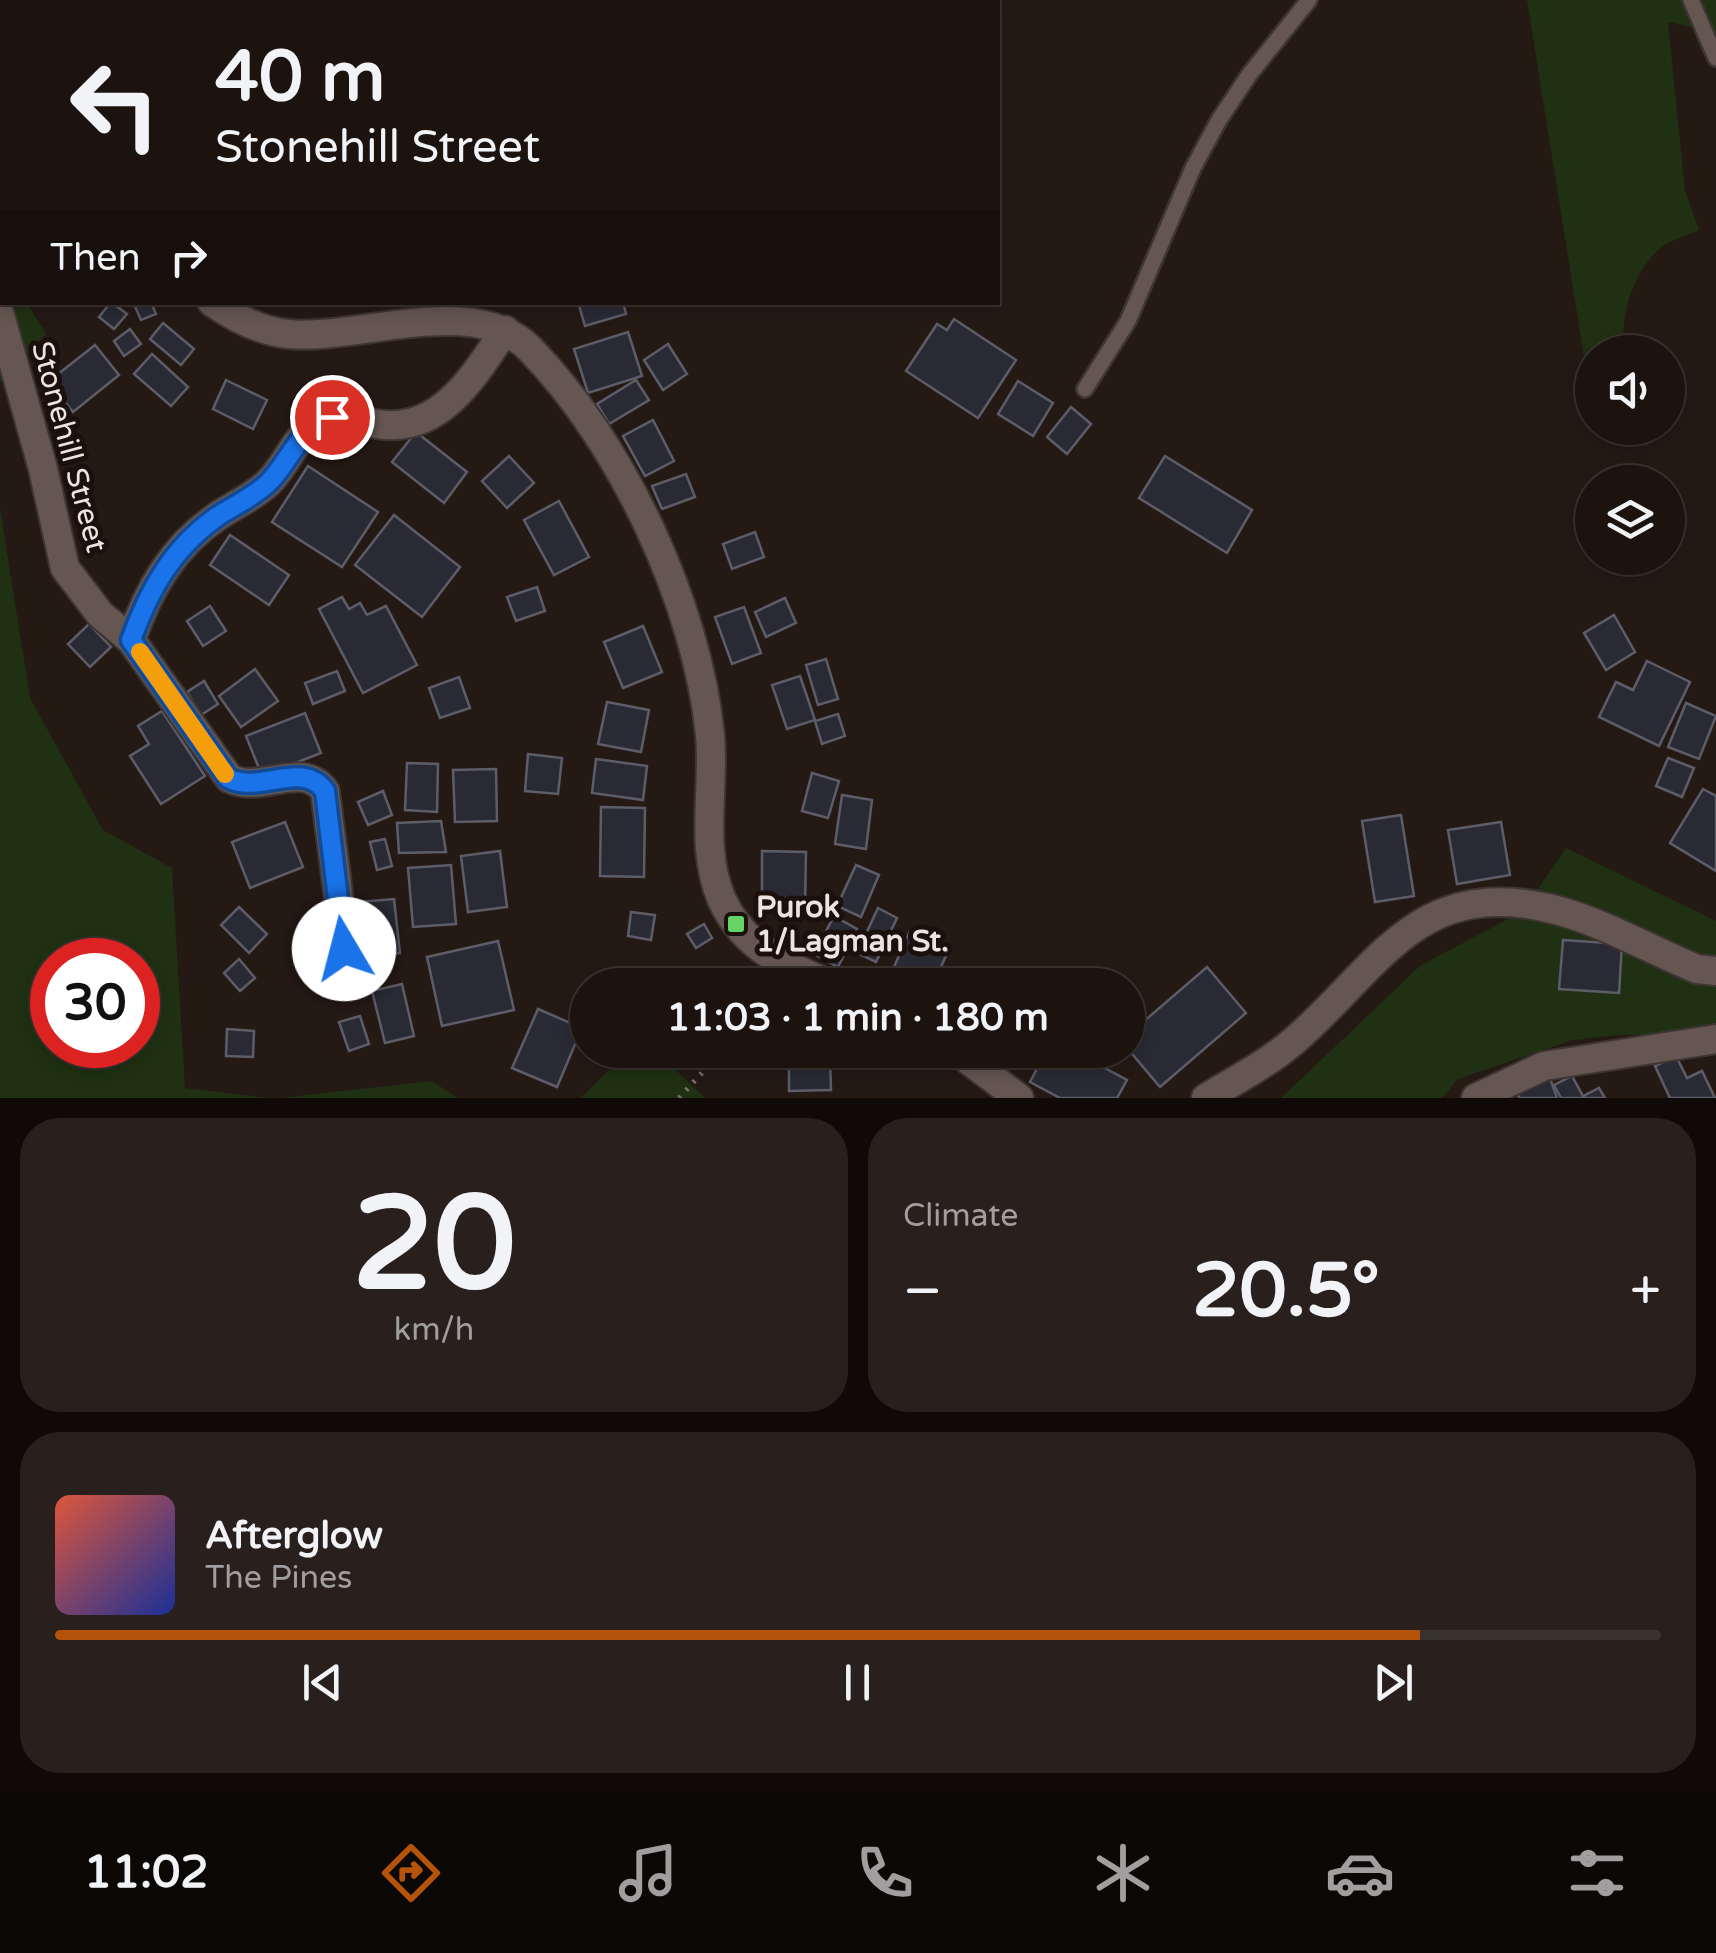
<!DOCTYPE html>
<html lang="en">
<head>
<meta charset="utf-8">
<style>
	:root { --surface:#1c130f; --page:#29201d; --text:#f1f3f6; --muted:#a09e9e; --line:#3a322f; --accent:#b45309 }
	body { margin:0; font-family:"Varela Round",sans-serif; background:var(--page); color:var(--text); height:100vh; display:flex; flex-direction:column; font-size:38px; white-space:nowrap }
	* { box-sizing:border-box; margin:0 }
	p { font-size:32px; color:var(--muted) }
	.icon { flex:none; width:55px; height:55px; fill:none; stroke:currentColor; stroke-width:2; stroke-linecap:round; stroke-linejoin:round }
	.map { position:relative; height:1098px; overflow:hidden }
	.details { display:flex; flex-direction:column; gap:20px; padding:20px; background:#0f0a08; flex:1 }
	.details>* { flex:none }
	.guide { position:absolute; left:0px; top:0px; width:1000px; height:305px; box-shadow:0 5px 15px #0003,0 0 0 2px var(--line); background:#1c130f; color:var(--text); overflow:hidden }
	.controls { position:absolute; left:1575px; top:335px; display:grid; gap:20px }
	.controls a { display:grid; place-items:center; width:110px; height:110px; border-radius:50%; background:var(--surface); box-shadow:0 5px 15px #0003,0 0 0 2px var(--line); font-size:50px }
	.speed { position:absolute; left:30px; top:938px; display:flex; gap:20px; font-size:50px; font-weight:700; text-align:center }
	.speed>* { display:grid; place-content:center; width:130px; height:130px; border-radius:50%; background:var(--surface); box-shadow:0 5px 15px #0003,0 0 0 2px var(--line); line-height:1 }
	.speed .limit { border:15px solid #d22; background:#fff; color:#111 }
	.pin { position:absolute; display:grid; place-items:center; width:85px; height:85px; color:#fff; margin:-42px; border:5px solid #fff; border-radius:50%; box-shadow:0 2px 10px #0007 }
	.me { position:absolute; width:110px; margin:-55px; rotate:352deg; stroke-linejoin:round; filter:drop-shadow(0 0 8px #0008) }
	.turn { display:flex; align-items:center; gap:35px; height:210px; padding:0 50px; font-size:45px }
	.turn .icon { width:130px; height:130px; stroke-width:2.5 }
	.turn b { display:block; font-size:70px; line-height:85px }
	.then { display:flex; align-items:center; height:95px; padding:0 50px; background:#0003; gap:20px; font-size:38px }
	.big { font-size:75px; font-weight:700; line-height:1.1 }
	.details .tile { flex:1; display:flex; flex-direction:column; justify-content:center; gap:15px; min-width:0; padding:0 35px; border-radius:40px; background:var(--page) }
	.details .dial { align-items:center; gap:0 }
	.dial b { font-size:130px; line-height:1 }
	.song { display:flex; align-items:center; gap:30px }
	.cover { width:120px; height:120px; border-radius:15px; background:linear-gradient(135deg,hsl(10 70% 55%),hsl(230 70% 35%)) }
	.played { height:10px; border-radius:5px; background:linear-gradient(90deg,var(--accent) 85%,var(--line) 85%) }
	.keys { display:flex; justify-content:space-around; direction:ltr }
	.heat { display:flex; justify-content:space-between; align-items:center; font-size:55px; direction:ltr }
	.details .tiles { flex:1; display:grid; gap:20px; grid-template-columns:1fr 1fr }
	.tile:last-child { grid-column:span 2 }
	.trip { position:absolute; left:570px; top:968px; width:575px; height:100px; border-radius:50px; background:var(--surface); box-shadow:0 5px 15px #0003,0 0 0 2px var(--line); font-weight:700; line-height:100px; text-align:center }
	.tabs { display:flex; height:160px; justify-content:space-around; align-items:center; background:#0b0806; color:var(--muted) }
	.tabs .icon { width:70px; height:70px }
	.tabs .active { color:var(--accent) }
	.tabs b { font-size:45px; color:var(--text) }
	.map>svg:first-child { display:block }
	.green { fill:#1f3112; fill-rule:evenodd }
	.building { fill:#2a2a35; stroke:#5d5d6a; stroke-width:2.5 }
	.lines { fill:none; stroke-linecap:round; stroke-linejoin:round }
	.service-casing { stroke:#3e3533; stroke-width:20 }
	.minor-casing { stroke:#3e3533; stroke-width:32 }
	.tertiary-casing { stroke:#3e3533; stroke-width:32 }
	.secondary-casing { stroke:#3e3533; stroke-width:32 }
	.path { stroke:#7a706b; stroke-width:5; stroke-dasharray:2.5 8; stroke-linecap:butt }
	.service { stroke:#655651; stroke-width:15 }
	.minor { stroke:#655651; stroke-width:28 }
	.tertiary { stroke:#655651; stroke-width:28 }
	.secondary { stroke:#655651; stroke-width:28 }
	.route-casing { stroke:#114b97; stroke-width:25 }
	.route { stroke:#1a73e8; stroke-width:18 }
	.slow { stroke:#f59e0b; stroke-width:18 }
	.poi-dot { fill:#66d466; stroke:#1b100c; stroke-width:4 }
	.labels { text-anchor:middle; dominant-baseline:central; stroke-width:10; stroke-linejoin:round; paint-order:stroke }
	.street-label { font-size:30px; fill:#ece4e0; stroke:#1b100c }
	.poi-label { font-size:30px; font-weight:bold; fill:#ece4e0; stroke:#1b100c; text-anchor:start }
</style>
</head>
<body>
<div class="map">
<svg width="1716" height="1098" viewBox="0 0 1716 1098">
	<rect width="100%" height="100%" fill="#251914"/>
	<g class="green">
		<path d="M 1527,0 L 1716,0 L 1716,32 L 1668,22 L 1685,191 L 1699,230 C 1686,236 1667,241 1657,251 C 1632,275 1618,320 1626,352 L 1592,352 L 1592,407 Z"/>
		<polygon points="0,259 2,302 27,303 46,334 0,383"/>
		<path d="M 0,508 L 30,698 L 103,830 L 172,868 L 185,1088 L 268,1098 L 0,1098 ZM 138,960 L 138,1045 L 52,1045 L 52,960 Z"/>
		<polygon points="1566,848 1716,921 1716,1036 1619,1035 1573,1040 1458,1079 1442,1098 1281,1098 1420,966 1523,911"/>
		<polygon points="630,1050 655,1050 705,1098 580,1098"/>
		<polygon points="432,1081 458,1098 280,1098"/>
	</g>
	<g class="building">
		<polygon points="111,302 127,314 114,329 99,317"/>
		<polygon points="133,302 151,302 156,314 141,320"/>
		<polygon points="578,302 623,302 626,314 585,326"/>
		<polygon points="954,319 1016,360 978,418 906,371 937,324 947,330"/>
		<polygon points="163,323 194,349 181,365 150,339"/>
		<polygon points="130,329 141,344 124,356 114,341"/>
		<polygon points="628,332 642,376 588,393 574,349"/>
		<polygon points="668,344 687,374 663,390 644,360"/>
		<polygon points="95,345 119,375 73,412 48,382"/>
		<polygon points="152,354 188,387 171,406 134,374"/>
		<polygon points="226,380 267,400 253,429 213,409"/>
		<polygon points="636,380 649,400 609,424 597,404"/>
		<polygon points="1018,381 1053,403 1033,436 998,414"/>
		<polygon points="1071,407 1091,424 1067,454 1047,437"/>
		<polygon points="653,420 674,461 645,476 623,436"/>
		<polygon points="416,432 467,472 444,503 392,462"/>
		<polygon points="509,456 534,483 507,508 482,481"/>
		<polygon points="1165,456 1252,510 1227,553 1139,498"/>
		<polygon points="308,466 378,512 342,567 272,522"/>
		<polygon points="686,474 695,497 662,509 652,486"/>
		<polygon points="559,501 589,557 554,575 524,520"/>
		<polygon points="394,515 460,567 422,617 355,565"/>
		<polygon points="755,532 764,557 732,569 723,544"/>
		<polygon points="230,535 289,575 269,605 210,565"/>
		<polygon points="537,587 545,611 516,621 507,597"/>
		<polygon points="342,597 349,609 360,603 367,615 386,606 417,665 363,693 319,609"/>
		<polygon points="785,598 796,623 766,637 755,612"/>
		<polygon points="210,606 226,631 203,646 187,621"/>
		<polygon points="744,607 761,653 732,664 715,617"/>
		<polygon points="1614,615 1635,652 1606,670 1584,633"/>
		<polygon points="89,624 111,647 90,667 68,644"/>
		<polygon points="643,626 662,672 623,688 604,642"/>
		<polygon points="826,659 838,699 818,705 806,665"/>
		<polygon points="1647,661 1690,682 1659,746 1599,717 1616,682 1633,690"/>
		<polygon points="255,669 278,701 241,727 219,696"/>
		<polygon points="337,671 345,691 313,704 305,683"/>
		<polygon points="800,676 815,720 787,729 772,685"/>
		<polygon points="459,677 470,708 440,718 429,688"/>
		<polygon points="204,681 218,704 201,715 187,692"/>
		<polygon points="607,702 649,710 641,752 598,744"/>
		<polygon points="1686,703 1716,716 1699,759 1668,747"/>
		<polygon points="162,711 205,776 161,804 130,756 149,744 138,726"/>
		<polygon points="305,713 321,753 262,776 246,736"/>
		<polygon points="838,714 845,736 822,744 815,721"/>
		<polygon points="528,754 562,758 558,794 525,791"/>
		<polygon points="1668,758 1694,768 1682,797 1656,786"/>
		<polygon points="596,759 647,766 643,800 592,793"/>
		<polygon points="407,763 438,764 437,812 405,810"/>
		<polygon points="496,769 497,821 455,822 453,770"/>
		<polygon points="812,773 839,781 828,818 802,811"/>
		<polygon points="1703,789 1716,796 1716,871 1670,843"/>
		<polygon points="383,791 392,815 368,825 358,802"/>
		<polygon points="842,795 872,800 866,849 835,844"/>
		<polygon points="601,807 645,808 644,877 600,876"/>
		<polygon points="1401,815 1414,896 1375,902 1362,821"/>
		<polygon points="441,821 446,852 399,853 397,823"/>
		<polygon points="285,822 303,867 250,888 232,842"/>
		<polygon points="1501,822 1510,875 1457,884 1448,830"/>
		<polygon points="385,839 392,866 377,870 370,842"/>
		<polygon points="500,851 507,907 468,912 461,856"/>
		<polygon points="762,851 806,852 805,905 762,905"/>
		<polygon points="451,865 456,924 413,927 408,868"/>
		<polygon points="856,865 879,875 861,917 837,906"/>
		<polygon points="394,899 400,953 364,956 359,902"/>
		<polygon points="239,907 267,934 249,953 221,925"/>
		<polygon points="878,908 897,918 876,962 857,953"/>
		<polygon points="631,912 655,915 651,940 628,936"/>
		<polygon points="834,916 857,929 838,967 814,954"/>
		<polygon points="704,924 712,938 696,948 687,934"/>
		<polygon points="909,933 948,951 933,985 887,983"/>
		<polygon points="1563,940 1622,944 1619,993 1559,989"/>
		<polygon points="498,941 514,1010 442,1026 427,957"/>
		<polygon points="239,959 255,978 240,991 224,973"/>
		<polygon points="1207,967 1246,1013 1160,1087 1128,1049 1128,1035"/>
		<polygon points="402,984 414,1036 385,1043 372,991"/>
		<polygon points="538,1009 582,1028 557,1087 512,1068"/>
		<polygon points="360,1016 369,1044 349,1051 339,1022"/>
		<polygon points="227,1029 254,1031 253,1057 226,1056"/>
		<polygon points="993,1050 1027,1050 1016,1066"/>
		<polygon points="1047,1050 1071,1050 1127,1080 1117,1098 1060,1098 1030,1082"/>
		<polygon points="789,1054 830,1054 831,1090 789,1091"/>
		<polygon points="1676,1056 1687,1078 1702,1071 1715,1098 1670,1098 1655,1066"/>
		<polygon points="1572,1076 1583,1096 1599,1088 1605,1098 1561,1098 1554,1085"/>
		<polygon points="1550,1078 1557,1098 1519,1098 1517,1090"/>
	</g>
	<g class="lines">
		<g class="service-casing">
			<g id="service">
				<polyline points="1691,0 1716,58"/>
				<polyline points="1085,389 1128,321 1193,168 1219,120 1249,75 1309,0"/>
			</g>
		</g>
		<g class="minor-casing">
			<g id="minor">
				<path d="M 0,315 L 43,469 L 65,568 L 100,614 L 131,640 L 229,778 C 260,795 302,759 325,791 L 350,986"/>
				<path d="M 131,640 C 148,590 173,546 218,516 C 234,505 255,496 269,482 C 288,464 298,429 324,419 C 343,412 365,424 385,425 C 444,430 477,371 505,330"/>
			</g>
		</g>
		<g class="tertiary-casing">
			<g id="tertiary">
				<polyline points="0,29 2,31"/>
				<path d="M 212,302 C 235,318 260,331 288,334 C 359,341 474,292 530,349 C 622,443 697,604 710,735 C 715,789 699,848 722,900 C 744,948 786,966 832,985"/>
				<polyline points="955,1050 1019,1098"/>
				<path d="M 1206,1098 C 1235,1080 1269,1063 1295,1040 C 1379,967 1417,878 1548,908 C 1600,920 1648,949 1697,969 L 1716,971"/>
			</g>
		</g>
		<g class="secondary-casing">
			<polyline id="secondary" points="1476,1098 1544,1066 1716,1039"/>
		</g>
		<polyline class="path" points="679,1098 723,1050"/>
		<use href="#service" class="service"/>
		<use href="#minor" class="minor"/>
		<use href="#tertiary" class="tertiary"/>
		<use href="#secondary" class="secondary"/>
	</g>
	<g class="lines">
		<g class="route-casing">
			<path id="route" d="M 332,417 C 300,426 291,460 269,482 C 255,496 235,505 218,516 C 173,547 149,590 131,640 L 228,778 C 260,795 302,759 325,791 L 344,949"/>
		</g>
		<use href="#route" class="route"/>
		<polyline class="slow" points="140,652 225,774"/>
	</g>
	<rect class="poi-dot" x="726" y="914" width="20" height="20" rx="5"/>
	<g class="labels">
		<g class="street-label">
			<text transform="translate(69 447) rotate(75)">Stonehill Street</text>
		</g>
		<g class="poi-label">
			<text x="756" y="907">Purok<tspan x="756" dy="34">1/Lagman St.</tspan></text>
		</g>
	</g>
</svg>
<div class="controls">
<a><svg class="icon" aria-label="sound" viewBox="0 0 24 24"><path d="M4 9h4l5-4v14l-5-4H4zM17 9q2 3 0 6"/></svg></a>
<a><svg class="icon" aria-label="layers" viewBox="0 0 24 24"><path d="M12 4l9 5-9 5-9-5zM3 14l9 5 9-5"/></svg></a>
</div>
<div class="speed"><div class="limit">30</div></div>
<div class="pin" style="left:332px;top:417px;background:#d93025"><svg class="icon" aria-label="arrive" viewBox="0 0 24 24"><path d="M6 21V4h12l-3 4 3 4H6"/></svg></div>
<svg class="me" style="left:344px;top:949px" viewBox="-20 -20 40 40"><circle r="19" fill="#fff"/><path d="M0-13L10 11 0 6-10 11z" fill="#1a73e8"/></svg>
<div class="trip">11:03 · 1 min · 180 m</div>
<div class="guide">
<div class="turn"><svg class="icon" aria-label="left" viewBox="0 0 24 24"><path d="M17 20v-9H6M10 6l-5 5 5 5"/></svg><div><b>40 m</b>Stonehill Street</div></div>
<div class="then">Then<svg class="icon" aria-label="right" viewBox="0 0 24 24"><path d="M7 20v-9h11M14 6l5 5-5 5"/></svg></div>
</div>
</div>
<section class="details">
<div class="tiles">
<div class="tile dial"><b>20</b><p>km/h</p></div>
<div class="tile"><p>Climate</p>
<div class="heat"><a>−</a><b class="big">20.5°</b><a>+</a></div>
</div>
<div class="tile">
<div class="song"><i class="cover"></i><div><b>Afterglow</b><p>The Pines</p></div></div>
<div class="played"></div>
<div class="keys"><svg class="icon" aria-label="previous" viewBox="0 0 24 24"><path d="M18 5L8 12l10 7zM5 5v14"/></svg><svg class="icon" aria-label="pause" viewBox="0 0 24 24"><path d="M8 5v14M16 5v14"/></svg><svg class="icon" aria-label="next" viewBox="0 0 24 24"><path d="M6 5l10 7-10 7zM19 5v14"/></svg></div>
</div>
</div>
</section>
<nav class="tabs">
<b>11:02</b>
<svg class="icon active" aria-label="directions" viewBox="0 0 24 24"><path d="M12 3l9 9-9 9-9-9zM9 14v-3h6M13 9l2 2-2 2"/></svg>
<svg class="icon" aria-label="music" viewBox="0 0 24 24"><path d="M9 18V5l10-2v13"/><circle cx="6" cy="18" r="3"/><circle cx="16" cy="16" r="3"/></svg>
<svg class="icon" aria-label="phone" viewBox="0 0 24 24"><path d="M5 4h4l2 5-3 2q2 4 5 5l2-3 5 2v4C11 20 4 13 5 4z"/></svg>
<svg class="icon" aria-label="climate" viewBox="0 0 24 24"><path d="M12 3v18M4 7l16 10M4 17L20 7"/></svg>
<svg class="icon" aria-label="car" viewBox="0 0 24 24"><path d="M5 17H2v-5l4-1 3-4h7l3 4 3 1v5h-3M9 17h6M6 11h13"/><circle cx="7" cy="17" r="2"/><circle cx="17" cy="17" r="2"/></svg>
<svg class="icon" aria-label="filters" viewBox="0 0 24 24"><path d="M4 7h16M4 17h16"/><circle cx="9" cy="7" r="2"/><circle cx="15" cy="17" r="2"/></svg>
</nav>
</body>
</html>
